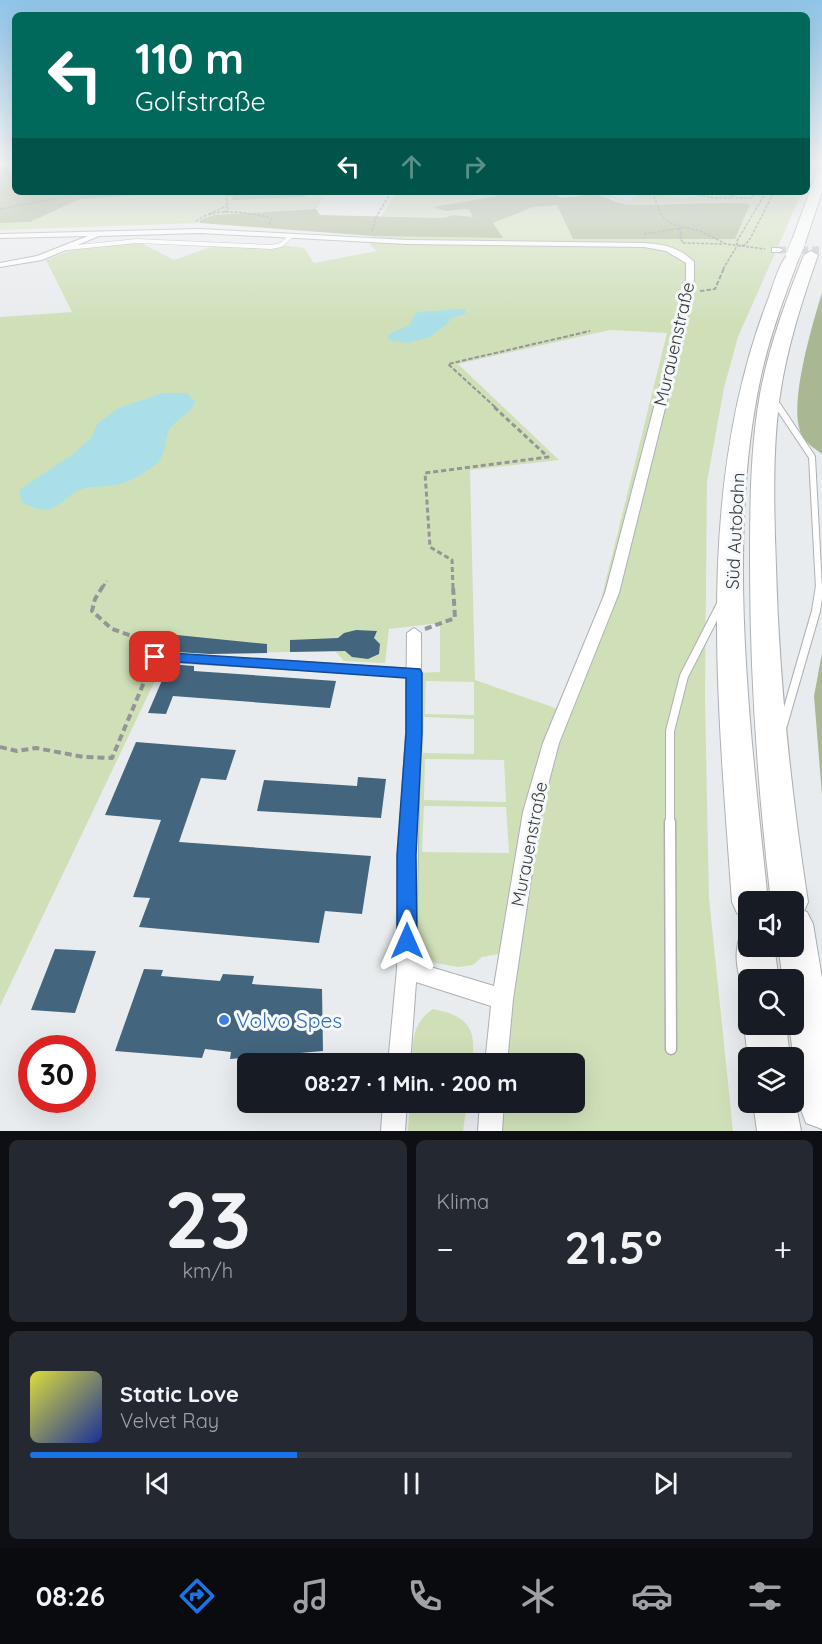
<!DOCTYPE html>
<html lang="de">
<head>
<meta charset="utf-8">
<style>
	:root { --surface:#171b24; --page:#242831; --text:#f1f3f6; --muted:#9ea1a6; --line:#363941; --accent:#1a73e8 }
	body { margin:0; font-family:Quicksand,sans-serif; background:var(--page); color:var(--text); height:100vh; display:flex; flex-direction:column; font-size:22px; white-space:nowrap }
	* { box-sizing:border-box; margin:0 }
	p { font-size:20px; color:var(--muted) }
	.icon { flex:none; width:33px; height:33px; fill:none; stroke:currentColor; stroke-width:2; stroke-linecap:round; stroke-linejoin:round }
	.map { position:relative; height:1131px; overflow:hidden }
	.sheet { display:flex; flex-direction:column; gap:9px; padding:9px; background:#0d0f14; flex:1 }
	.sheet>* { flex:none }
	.guide { position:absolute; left:12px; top:12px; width:798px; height:183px; border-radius:9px; box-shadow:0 6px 24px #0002; background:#00695c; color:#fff; overflow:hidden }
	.fabs { position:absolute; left:738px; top:891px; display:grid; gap:12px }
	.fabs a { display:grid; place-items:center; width:66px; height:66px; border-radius:9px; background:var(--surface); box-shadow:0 6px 24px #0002; font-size:30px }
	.speed { position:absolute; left:18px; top:1035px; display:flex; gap:12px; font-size:30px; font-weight:700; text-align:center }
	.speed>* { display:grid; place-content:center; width:78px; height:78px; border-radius:50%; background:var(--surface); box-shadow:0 6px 24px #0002; line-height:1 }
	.speed .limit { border:9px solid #d22; background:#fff; color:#111 }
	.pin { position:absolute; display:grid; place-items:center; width:51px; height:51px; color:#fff; margin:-26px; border-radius:12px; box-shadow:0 3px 9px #0006 }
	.me { position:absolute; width:66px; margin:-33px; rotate:0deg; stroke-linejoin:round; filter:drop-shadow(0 0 4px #0008) }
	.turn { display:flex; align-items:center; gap:21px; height:126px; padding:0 24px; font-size:27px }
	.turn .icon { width:78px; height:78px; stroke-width:2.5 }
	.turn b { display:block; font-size:42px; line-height:51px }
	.lanes { display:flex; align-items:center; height:57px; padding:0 24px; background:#0003; justify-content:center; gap:30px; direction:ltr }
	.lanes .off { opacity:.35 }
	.big { font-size:45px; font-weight:800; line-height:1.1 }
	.sheet .tile { flex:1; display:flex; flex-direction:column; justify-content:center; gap:9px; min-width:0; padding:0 21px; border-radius:9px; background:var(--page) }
	.sheet .dial { align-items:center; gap:0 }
	.dial b { font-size:78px; line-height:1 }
	.song { display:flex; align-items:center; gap:18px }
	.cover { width:72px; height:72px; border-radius:9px; background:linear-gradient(135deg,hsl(60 70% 55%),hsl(230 70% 35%)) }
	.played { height:6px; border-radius:3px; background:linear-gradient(90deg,var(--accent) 35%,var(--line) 35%) }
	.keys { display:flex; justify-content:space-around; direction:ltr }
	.heat { display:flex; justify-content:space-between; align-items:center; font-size:33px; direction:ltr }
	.sheet .tiles { flex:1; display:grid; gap:9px; grid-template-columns:1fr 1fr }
	.tile:last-child { grid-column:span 2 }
	.trip { position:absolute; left:237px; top:1053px; width:348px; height:60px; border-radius:9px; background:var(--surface); box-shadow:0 6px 24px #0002; font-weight:800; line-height:60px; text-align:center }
	.tab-bar { display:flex; height:96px; justify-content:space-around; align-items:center; background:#090b0e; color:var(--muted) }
	.tab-bar .icon { width:42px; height:42px }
	.tab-bar .active { color:var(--accent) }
	.tab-bar b { font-size:27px; color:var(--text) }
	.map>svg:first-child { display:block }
	.green { fill:#cfe0b9; fill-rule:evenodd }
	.forest { fill:#a8b892 }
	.water { fill:#aadfe8 }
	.building { fill:#44657e }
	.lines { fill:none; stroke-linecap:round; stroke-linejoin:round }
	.minor-tunnel { stroke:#c6c8ca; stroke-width:7; stroke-dasharray:7 4; stroke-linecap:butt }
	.service-far4-casing { stroke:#adb0b2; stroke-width:5 }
	.service-far3-casing { stroke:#adb0b2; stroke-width:6 }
	.service-far2-casing { stroke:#adb0b2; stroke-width:8 }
	.service-far1-casing { stroke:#adb0b2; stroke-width:10 }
	.service-casing { stroke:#adb0b2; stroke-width:13 }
	.minor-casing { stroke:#adb0b2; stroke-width:2 }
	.motorway-casing { stroke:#adb0b2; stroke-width:2 }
	.path-far3 { stroke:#939597; stroke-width:1.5; stroke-dasharray:3 1.5; stroke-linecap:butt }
	.path-far2 { stroke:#939597; stroke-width:2; stroke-dasharray:4.5 2; stroke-linecap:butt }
	.path-far1 { stroke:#939597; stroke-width:3; stroke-dasharray:5 3; stroke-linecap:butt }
	.path { stroke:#939597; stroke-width:4; stroke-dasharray:7 4; stroke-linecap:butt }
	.service-far4 { stroke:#fff; stroke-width:4 }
	.service-far3 { stroke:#fff; stroke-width:4.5 }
	.service-far2 { stroke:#fff; stroke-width:6 }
	.service-far1 { stroke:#fff; stroke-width:8 }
	.service { stroke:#fff; stroke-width:10 }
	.minor { fill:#fff; fill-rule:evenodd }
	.motorway { fill:#fff; fill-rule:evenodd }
	.motorway-bridge-casing { stroke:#adb0b2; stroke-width:15; stroke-linecap:butt }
	.motorway-bridge { stroke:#fff; stroke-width:14 }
	.route { fill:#1a73e8; stroke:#114b97; stroke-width:1.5 }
	.shop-dot { fill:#3f7fe0; stroke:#f6f9fb; stroke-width:2 }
	.labels { text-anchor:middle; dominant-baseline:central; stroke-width:6; stroke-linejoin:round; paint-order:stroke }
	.street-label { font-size:18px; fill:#38393a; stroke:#f6f9fb }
	.near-shop-label { font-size:21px; fill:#366cbe; stroke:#f6f9fb; text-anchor:start }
</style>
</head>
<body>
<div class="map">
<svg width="822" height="1131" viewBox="0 0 822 1131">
	<rect width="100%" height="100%" fill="#e9ecee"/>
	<g class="green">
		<polygon points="189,192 234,192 232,199 303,197 327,192 316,209 214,215 201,220 200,223 0,230 0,223 30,222 80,199"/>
		<polygon points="397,192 492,192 499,196 446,211 469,209 473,217 454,215 443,218 381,216"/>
		<path d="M 592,192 C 605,192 615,198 628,201 L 639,193 L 635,192 L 660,192 L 682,199 L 701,195 L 680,192 L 715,197 L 722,193 L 719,192 L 726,192 L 732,196 L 753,195 L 753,192 L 802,192 L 738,337 L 724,388 L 707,482 L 705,698 L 709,898 L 733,1131 L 490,1131 L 492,1103 L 574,1102 L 574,1064 L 496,1063 L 510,952 L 482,957 L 473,965 L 458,967 L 436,963 L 407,941 L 414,673 L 440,672 L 440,623 L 389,629 L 385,663 L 344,661 L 335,651 L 243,653 L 171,647 L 0,1006 L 0,317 L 72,312 L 46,260 L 77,248 L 137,241 L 174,260 L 220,244 L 281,245 L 304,248 L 314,263 L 377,251 L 370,245 L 372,236 L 503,238 L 492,223 L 533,207 L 557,205 L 573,239 L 735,239 L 721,202 L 632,205 ZM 610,330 L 667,333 L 602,596 L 596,637 L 564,711 L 475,680 L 470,470 L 559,460 L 458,364 ZM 426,681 L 474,682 L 474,715 L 425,714 ZM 424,717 L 474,719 L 474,754 L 423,753 ZM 425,759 L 504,760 L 506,802 L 424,800 ZM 424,806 L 506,807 L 509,853 L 422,852 Z"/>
		<path d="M 433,1009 C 468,1016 477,1028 472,1063 L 412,1063 C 413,1041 412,1023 433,1009 Z"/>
		<polygon points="410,1102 467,1103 463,1131 408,1131"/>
	</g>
	<g class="forest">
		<polygon points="0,163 15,163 15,192 189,192 80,199 30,222 0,223"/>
		<polygon points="234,192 319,192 303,197 232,200"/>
		<path d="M 492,192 L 531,194 L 534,192 C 544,192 553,191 561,198 L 580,196 L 582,192 C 600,192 615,205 634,205 C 673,205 712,201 750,204 L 735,239 L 573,239 L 557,205 L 533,207 L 493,223 L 503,238 L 372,236 L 200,223 L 200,220 L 214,215 L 316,209 L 320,215 L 443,218 L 454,215 L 473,217 L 469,209 L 446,211 L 433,207 L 498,196 Z"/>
		<path d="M 822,292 L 822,454 C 815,449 806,443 802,435 C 787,406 813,324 822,292 Z"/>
		<polygon points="822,653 822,795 814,696"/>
	</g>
	<g class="water">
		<polygon points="462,309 466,309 465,314 451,318 448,323 430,337 407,343 388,340 389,334 410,325 415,314 419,312"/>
		<path d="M 163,393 L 187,393 L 195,401 C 192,414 179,417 171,427 C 163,438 168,454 156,464 C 145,473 129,483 115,485 C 104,488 90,485 79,490 C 66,496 58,510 43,510 C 37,509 28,505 22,503 L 19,490 L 72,455 L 92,437 L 97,424 L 118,408 Z"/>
	</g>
	<g class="building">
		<polygon points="356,630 377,631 374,638 380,644 379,654 368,659 352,657 345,651 290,652 290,640 338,638 344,633"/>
		<polygon points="177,635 267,644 267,653 210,654 175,652 177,647 171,647"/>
		<polygon points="169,664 194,666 194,671 336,681 330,708 173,696 166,714 148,713"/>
		<polygon points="136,742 236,750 226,780 201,778 179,842 371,856 362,914 325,911 319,943 139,927 150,898 133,897 161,820 105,815"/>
		<polygon points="358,777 386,779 381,818 257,811 264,780 357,786"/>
		<polygon points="55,949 96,951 75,1013 31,1010"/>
		<polygon points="144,969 163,970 161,976 220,981 223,974 254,976 252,984 322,989 323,1051 230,1059 231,1052 205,1049 202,1058 115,1051"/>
	</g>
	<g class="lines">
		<polyline class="minor-tunnel" points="779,250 822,250"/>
		<g class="service-far4-casing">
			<polyline id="service-far4" points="67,248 137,241 271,247 281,245 291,236"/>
		</g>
		<g class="service-far3-casing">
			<polyline id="service-far3" points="774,400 779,407"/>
		</g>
		<g class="service-far2-casing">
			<polyline id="service-far2" points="778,406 812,457 819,588"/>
		</g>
		<g class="service-far1-casing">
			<g id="service-far1">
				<polyline points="155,657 414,673"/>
				<polyline points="783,725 816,611 820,586"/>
				<polyline points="670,824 670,731 684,676 720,606"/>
			</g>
		</g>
		<g class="service-casing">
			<polyline id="service" points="670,822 671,1049"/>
		</g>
		<g class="minor-casing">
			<g id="minor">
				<path d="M 200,229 L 407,240 L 644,243 C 663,244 681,248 694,262 L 694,280 L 686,324 L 619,593 L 559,743 L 541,812 L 513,999 L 507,1064 L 485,1064 L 491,1006 L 416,982 L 410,1064 L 388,1064 L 397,969 L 398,855 L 406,733 L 407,633 L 414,628 L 421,633 C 422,743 416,853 417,963 L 494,986 L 523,812 L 543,743 L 605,593 L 676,324 L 686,280 L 686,263 L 666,251 L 644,247 L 407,244 L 200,233 L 99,236 L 42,260 L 0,267 L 0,263 L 37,256 L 88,236 L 0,238 L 0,234 Z"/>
				<polygon points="772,248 779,248 783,250 779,252 772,252"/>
				<polygon points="383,1102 407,1102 405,1131 381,1131"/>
				<polygon points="480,1102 504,1102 502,1131 478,1131"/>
			</g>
		</g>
		<g class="motorway-casing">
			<g id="motorway">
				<polygon points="822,170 822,192 805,243 803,246 793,246 791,243 816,174"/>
				<path d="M 793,251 L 800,255 C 785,295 770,335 761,376 C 725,543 751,733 768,902 L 748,902 L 748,918 L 737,913 L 732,902 C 718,702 694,488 769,297 C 773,286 782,253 793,251 Z"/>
				<path d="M 811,251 L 818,255 C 802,301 787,347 780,395 C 772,452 774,510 776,567 C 779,680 791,791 808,902 L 804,911 L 807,912 L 813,924 L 822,978 L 822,1129 L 806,1123 L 800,1107 L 789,1024 L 794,1024 L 794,980 L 783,980 L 778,946 L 794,946 L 794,902 L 771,902 C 758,790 750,678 750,566 C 750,509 750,450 760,394 C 769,346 786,300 804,255 Z"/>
				<path d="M 748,931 L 748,946 L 774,946 L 779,980 L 748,980 L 748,994 L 745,993 C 737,974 733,952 741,934 Z"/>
				<polygon points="748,1014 748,1024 786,1024 790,1058 748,1058 748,1060 744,1024"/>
				<polygon points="794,1094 801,1131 757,1131 753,1102 794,1102"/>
			</g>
		</g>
		<g class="path-far3">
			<polyline points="0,180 15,167"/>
			<polyline points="302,192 305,192"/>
			<polyline points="652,192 663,218 673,224 700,231 726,244 765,249"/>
			<polyline points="684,192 716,198 732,198"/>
			<polyline points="723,192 738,198 753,198 754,192"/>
			<polyline points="766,192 737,241 737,246 745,245 750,239 774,192"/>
			<polyline points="0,209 90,192"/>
			<polyline points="224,212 228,210 226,196 266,192"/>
			<polyline points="209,214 227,206"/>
			<path d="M 196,221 C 217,206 246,213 269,217 L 271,219 L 269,226"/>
			<polyline points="678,228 681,231 680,239 684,243"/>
			<polyline points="372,231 376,217 391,192"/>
			<polyline points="644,234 682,228"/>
			<polyline points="683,243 724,244"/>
			<polyline points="723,269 737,246"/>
		</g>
		<g class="path-far2">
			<polyline points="700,291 715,289 724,268"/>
			<polyline points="495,407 448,364 590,331"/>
		</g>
		<g class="path-far1">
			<polyline points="102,588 107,581"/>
			<polyline points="453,588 452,560 430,547 425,473 548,457 493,406"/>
		</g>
		<g class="path">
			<polyline points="103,586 95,599 92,611 112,629 155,644"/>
			<polyline points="425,629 455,618 453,586"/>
			<polyline points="0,747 17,751 36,748 84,757 112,758 150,668"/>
		</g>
		<use href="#service-far4" class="service-far4"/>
		<use href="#service-far3" class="service-far3"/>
		<use href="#service-far2" class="service-far2"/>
		<use href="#service-far1" class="service-far1"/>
		<use href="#service" class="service"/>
		<use href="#minor" class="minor"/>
		<use href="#motorway" class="motorway"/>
		<g class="motorway-bridge-casing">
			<polyline id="motorway-bridge" points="793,255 798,243"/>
		</g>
		<use href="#motorway-bridge" class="motorway-bridge"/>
	</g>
	<linearGradient id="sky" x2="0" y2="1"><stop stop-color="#8fc5e8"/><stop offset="0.51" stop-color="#f5f6f7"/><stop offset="1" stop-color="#f5f6f7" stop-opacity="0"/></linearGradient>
	<rect width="822" height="321" fill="url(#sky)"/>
	<polygon class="route" points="155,652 420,669 422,673 422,733 416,855 417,941 414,948 407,951 400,948 397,941 397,855 406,733 406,678 150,660 148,657"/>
	<circle class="shop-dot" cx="224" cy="1020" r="6"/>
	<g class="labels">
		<g class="street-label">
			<text transform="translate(674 344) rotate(-77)">Murauenstraße</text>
			<text transform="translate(735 531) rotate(-87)">Süd Autobahn</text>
			<text transform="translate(529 844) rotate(-79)">Murauenstraße</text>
		</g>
		<g class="near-shop-label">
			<text x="236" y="1020">Volvo Spes</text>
		</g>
	</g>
</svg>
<div class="fabs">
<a><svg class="icon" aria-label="sound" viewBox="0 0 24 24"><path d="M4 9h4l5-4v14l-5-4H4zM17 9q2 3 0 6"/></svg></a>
<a><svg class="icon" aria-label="search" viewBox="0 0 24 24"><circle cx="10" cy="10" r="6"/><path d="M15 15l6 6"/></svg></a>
<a><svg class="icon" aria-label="layers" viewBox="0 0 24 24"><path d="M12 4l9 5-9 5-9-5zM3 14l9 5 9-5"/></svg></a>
</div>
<div class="speed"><div class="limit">30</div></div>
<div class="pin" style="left:155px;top:657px;background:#d93025"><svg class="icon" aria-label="arrive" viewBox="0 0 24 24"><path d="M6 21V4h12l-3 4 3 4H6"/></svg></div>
<svg class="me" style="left:407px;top:941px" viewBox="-20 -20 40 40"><path d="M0-17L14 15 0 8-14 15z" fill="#1a73e8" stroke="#fff" stroke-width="4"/></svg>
<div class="trip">08:27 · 1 Min. · 200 m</div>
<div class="guide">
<div class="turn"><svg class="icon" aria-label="left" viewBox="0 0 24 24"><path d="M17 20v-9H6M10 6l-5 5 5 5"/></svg><div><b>110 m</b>Golfstraße</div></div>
<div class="lanes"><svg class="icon" aria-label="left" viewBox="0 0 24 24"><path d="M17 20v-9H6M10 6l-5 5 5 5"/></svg><svg class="icon off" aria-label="ahead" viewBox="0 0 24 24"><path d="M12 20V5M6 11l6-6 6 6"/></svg><svg class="icon off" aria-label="right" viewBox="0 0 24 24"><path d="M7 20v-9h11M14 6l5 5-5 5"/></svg></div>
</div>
</div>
<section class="sheet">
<div class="tiles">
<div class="tile dial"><b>23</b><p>km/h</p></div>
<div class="tile"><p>Klima</p>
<div class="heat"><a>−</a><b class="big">21.5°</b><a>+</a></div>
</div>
<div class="tile">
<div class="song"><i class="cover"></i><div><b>Static Love</b><p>Velvet Ray</p></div></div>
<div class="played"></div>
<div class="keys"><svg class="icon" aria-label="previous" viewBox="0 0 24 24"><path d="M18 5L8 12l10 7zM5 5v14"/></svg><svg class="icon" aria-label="pause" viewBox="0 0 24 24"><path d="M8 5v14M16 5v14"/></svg><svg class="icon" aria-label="next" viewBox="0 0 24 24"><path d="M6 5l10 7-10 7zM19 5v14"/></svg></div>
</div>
</div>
</section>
<nav class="tab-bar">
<b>08:26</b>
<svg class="icon active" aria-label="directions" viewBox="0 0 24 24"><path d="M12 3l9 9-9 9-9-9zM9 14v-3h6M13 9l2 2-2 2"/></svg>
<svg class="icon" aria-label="music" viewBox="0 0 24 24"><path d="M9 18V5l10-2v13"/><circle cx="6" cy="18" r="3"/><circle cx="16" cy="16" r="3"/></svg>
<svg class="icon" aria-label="phone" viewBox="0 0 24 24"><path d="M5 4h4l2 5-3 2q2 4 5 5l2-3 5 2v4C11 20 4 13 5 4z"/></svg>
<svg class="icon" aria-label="climate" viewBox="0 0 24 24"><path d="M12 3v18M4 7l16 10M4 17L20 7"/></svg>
<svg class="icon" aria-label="car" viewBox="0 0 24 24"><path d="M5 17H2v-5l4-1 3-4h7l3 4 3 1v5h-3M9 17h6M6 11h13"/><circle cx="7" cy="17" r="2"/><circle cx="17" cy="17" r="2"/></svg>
<svg class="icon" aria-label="filters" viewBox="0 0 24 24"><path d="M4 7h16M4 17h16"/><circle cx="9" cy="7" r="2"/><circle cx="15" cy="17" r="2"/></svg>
</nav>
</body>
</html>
